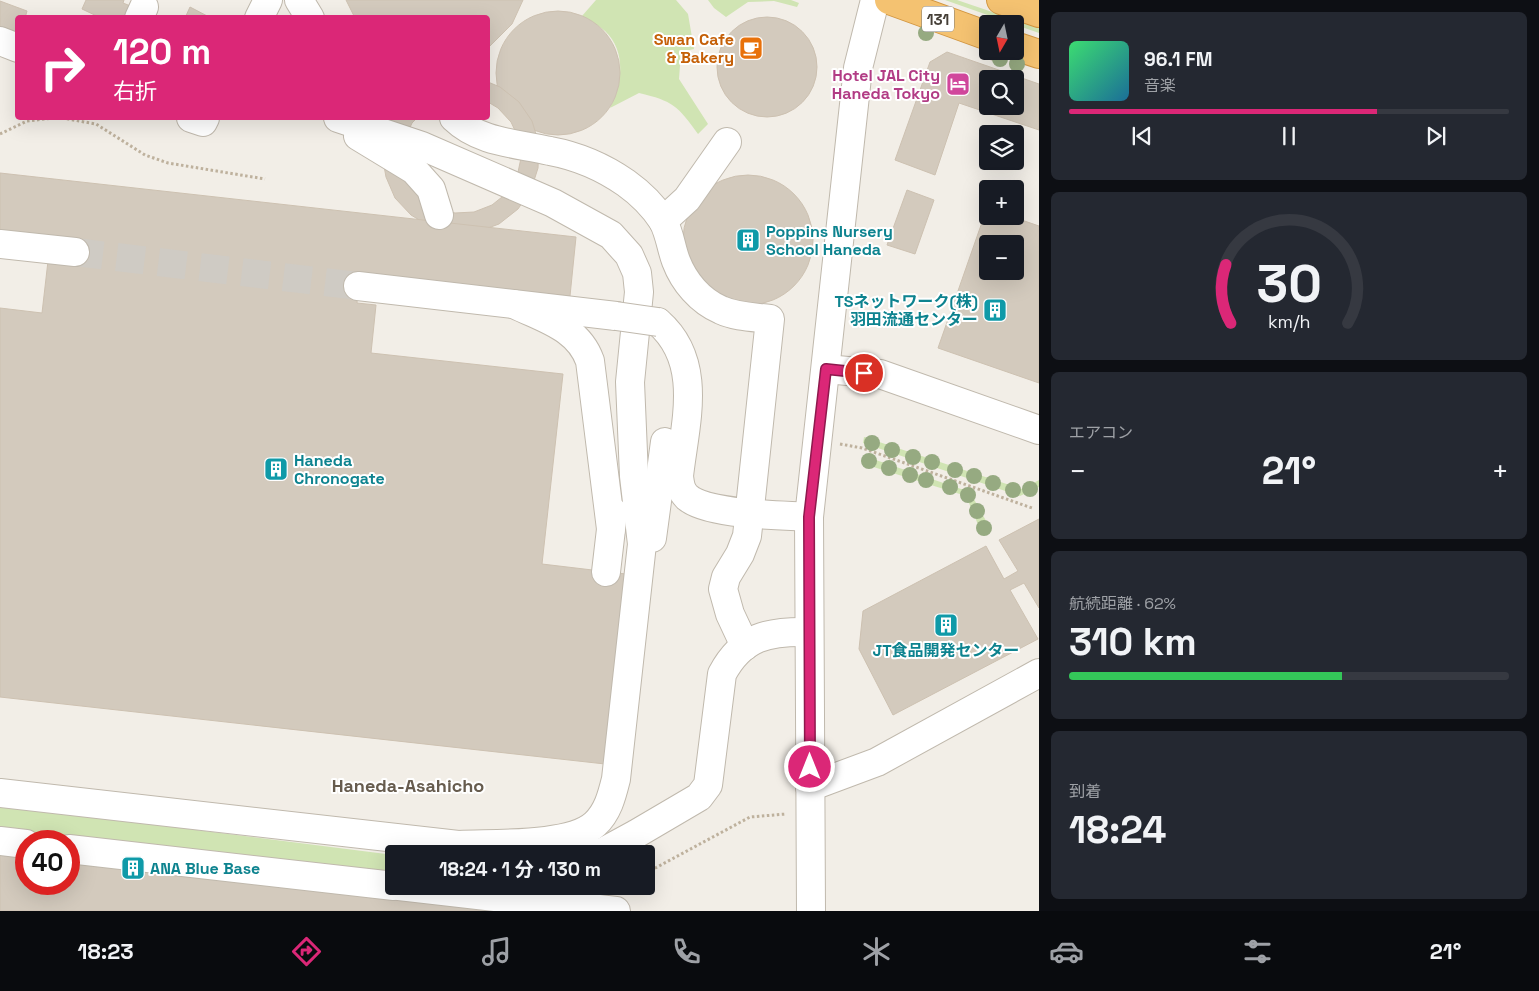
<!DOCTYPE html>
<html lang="ja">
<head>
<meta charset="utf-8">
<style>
	:root { --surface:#171b24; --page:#242831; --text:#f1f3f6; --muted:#9ea1a6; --line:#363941; --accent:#db2777 }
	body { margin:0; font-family:"Space Grotesk","Noto Sans JP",sans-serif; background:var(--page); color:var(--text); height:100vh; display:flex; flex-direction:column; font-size:19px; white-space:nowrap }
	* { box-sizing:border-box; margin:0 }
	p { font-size:16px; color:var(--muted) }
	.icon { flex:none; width:28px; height:28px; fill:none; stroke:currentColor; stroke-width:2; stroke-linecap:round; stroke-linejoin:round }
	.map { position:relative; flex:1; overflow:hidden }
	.sheet { display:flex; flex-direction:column; gap:12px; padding:12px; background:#0d0f14; width:500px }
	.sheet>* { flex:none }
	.hud { position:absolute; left:15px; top:15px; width:475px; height:105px; border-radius:5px; box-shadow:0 5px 20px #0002; background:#db2777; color:#fff; overflow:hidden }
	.needle { width:32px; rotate:189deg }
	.fabs { position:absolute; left:979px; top:15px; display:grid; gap:10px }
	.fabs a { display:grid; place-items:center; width:45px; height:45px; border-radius:5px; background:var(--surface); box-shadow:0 5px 20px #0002; font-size:25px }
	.speed { position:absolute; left:15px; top:830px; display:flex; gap:10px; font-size:25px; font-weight:700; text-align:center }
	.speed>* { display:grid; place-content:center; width:65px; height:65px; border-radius:50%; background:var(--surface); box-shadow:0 5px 20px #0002; line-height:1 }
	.speed .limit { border:8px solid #d22; background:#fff; color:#111 }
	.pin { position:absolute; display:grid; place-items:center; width:42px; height:42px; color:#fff; margin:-21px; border:2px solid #fff; border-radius:50%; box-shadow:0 1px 5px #0007 }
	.me { position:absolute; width:55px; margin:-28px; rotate:0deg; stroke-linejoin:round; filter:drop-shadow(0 0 4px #0008) }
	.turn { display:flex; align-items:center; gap:18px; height:105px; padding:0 15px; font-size:22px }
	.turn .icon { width:65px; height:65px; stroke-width:2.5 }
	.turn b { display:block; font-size:35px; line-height:42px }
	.big { font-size:38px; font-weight:700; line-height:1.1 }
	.sheet .card { flex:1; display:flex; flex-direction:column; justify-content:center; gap:8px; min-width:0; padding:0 18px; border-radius:8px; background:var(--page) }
	.sheet .dial { align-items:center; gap:0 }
	.dial svg { height:130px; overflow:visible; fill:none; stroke:var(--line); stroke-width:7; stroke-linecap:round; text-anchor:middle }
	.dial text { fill:var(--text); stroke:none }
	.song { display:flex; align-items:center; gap:15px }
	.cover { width:60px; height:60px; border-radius:8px; background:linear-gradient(135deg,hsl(140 70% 55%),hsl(200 70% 35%)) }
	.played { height:5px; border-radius:2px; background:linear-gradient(90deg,var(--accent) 70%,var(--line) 70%) }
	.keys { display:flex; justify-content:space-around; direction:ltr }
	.heat { display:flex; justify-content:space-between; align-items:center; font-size:28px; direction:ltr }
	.charge { height:8px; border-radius:4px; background:linear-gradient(90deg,#34c759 62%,var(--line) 0) }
	.trip { position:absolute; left:385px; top:845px; width:270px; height:50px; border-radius:5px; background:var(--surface); box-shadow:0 5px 20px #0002; font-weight:700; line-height:50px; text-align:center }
	.tab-bar { display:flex; height:80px; justify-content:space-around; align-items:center; background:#090b0e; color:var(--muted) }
	.tab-bar .icon { width:35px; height:35px }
	.tab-bar .on { color:var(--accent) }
	.tab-bar b { font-size:22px; color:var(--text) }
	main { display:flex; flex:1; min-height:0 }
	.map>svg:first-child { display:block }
	.green { fill:#d0e4b3 }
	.building { fill:#d3cabd; stroke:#cdc1b1; fill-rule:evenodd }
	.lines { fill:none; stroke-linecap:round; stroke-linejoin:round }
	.minor-tunnel { stroke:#cfcbc4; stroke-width:28; stroke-dasharray:28 14; stroke-linecap:butt }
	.minor-casing { stroke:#c0b9ad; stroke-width:30 }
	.highway-casing { stroke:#d29641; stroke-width:30 }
	.path { stroke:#beb19d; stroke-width:3; stroke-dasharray:2.5 2.5; stroke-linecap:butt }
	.minor { stroke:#fff; stroke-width:28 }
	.highway { stroke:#f4c271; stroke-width:28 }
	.minor-bridge-casing { stroke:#c0b9ad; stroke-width:30; stroke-linecap:butt }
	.minor-bridge { stroke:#fff; stroke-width:28 }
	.tree { fill:#96aa81 }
	.route-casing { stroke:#8e194d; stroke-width:12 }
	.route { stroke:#db2777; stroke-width:9 }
	.labels { text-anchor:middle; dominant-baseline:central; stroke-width:4; stroke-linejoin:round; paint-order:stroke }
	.shield { fill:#fff; stroke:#7d7973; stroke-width:1 }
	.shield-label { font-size:15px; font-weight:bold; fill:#453f37 }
	.food-label { font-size:16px; font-weight:bold; fill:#c56008; stroke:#fff; text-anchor:end }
	.hotel-label { font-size:16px; font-weight:bold; fill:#b23c85; stroke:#fff; text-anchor:end }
	.culture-label { font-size:16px; font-weight:bold; fill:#0d838f; stroke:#fff; text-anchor:start }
	.neighbourhood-label { font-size:18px; font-weight:bold; fill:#675c4e; stroke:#fff }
</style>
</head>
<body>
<main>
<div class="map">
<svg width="1039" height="911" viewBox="0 0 1039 911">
	<rect width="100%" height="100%" fill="#f2eee7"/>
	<g class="green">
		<path d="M 596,0 L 676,0 L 688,14 L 694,49 L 681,52 L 679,79 L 708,124 L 698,134 C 678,106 673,101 639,93 L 610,108 C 622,84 627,52 605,31 C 598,25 589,21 582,16 Z"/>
		<polygon points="708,0 791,0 799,3 797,7 774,1 748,2 726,17 714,8"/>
		<polygon points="945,0 957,0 1039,28 1039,33"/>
		<polygon points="864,437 1022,489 1039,480 1039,487 1020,496 863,443"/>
		<polygon points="864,456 970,492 990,528 982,534 966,496 864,464"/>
		<polygon points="0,805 394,855 394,877 0,831"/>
	</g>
	<g class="building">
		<polygon points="86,0 124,0 123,3 133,7 128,18 101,18 82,9"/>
		<polygon points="346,0 523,0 512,24 488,48 488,18 355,18"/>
		<polygon points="0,1 27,11 25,18 18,18 18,38 0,32"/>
		<polygon points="190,7 211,18 185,18"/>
		<circle cx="558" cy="73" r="62"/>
		<circle cx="767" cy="67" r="50"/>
		<polygon points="982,51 996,56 994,61 981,56"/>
		<path d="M 947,52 L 1039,84 L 1039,130 L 959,103 L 935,175 L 895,160 L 930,62 ZM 988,79 L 1015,79 L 1015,106 L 988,106 Z"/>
		<polygon points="488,82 500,87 519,102 532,121 539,144 538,168 531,190 518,209 499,224 477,232 453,233 431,227 411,215 395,198 386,177 382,155 386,132 393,118 417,118 412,123 404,141 436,208 455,213 474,212 492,205 507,193 517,177 521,158 519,139 511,122 498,108 488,102"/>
		<polygon points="0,173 576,237 570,296 359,274 357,303 376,305 371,353 563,374 542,564 626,574 605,764 0,697 0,308 42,313 48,261 78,239 0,230"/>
		<circle cx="748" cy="240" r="65"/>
		<polygon points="907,190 934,200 915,254 887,245"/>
		<path d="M 987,208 L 988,216 L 1010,216 L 1039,226 L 1039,383 L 938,348 ZM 988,244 L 1015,244 L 1015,271 L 988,271 Z"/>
		<polygon points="1039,519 1039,608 1024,583 1010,590 1038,639 893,715 859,649 863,611 986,546 1004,579 1018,571 999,540"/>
		<polygon points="0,845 26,848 26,884 69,884 69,853 547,911 0,911"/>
	</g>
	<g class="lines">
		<polyline class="minor-tunnel" points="75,252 358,286"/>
		<g class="minor-casing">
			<g id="minor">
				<polyline points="299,0 310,18"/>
				<polyline points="139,18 144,7"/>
				<polyline points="259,18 268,0"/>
				<polyline points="0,41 18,48"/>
				<polyline points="191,118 203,122 205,118"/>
				<path d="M 338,118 L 422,146 L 553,203 L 611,235 L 629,255 L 637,273 L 639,292 L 630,382 L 634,476 L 642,544 L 616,779 C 612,795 608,812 595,824 C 570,847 494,843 459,845"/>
				<path d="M 454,118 C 480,143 516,143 550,151 C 577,156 603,167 626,183 C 640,193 654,207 663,221 C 670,234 671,248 676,261 C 684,282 700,301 721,310 C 736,317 754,317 770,319 L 747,536 L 740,554 L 726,577 L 723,589 L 730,614 L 745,646"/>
				<polyline points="358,136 414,170 431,189 439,215"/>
				<polyline points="663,221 687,199 727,142"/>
				<polyline points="0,244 75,252"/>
				<polyline points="358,286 616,316"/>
				<path d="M 514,304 C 544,319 578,327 590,361 L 611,529"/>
				<path d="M 658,322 C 704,362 685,423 679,476 C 680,485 681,491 687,497 C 707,515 782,515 809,517"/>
				<polyline points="826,369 880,374 1039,430"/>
				<polyline points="652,538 665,442"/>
				<polyline points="606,572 613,512"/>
				<polyline points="810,787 877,762 1039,673"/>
				<polyline points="0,793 476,847"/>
				<polyline points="0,841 26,844"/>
				<polyline points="69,849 394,886"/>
				<path d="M 594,854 L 603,852 L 636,834 L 699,797 L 708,785 L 722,674 C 742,636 769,631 809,632"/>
				<polyline points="399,886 616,911"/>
				<polyline points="811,911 809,517 858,68 875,0"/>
			</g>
		</g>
		<g class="highway-casing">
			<g id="highway">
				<polyline points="889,0 988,36"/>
				<polyline points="1001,0 1039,13"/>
				<polyline points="1015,46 1039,54"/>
			</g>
		</g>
		<g class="path">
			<polyline points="62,118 96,124 145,155 168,163 265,179"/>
			<polyline points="0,134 27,121 54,118"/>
			<polyline points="840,444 862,448 1032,508"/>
			<polyline points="646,873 750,817 786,814"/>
		</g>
		<use href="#minor" class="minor"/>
		<use href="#highway" class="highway"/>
		<g class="minor-bridge-casing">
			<polyline id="minor-bridge" points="616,316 658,322"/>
		</g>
		<use href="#minor-bridge" class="minor-bridge"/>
	</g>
	<g class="tree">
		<circle cx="926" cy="33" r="8"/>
		<circle cx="1000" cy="59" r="8"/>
		<circle cx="1017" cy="64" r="8"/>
		<circle cx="872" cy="443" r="8"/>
		<circle cx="892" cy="450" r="8"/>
		<circle cx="913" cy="457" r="8"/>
		<circle cx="869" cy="461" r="8"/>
		<circle cx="932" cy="462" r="8"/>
		<circle cx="889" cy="468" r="8"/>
		<circle cx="955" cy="470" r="8"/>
		<circle cx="910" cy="475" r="8"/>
		<circle cx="974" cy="476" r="8"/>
		<circle cx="926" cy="480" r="8"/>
		<circle cx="993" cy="483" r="8"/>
		<circle cx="950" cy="487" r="8"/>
		<circle cx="1030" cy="489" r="8"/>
		<circle cx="1013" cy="490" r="8"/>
		<circle cx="968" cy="495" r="8"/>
		<circle cx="977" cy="511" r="8"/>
		<circle cx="984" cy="528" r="8"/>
	</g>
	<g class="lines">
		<g class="route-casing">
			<polyline id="route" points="810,767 809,517 826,369 864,373"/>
		</g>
		<use href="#route" class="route"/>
	</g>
	<defs>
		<g id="cafe-square" transform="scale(1.25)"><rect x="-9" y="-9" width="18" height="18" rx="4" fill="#e8710a" stroke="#fff"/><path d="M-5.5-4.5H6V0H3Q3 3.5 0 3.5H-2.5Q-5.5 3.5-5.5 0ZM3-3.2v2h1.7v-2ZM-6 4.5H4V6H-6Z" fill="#fff"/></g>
		<g id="hotel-square" transform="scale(1.25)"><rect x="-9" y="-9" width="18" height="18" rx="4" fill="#d1479c" stroke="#fff"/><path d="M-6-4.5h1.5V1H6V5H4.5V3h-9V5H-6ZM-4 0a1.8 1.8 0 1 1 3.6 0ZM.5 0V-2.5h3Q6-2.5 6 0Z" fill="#fff"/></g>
		<g id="building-square" transform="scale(1.25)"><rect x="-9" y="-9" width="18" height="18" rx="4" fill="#0f9aa8" stroke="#fff"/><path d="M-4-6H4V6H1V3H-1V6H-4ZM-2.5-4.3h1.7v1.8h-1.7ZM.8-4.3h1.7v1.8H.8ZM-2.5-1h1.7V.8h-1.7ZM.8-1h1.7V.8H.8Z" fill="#fff"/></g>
	</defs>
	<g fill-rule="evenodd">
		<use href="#cafe-square" x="751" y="48"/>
		<use href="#hotel-square" x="958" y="84"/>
		<use href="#building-square" x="748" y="240"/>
		<use href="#building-square" x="995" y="310"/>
		<use href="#building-square" x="276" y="469"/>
		<use href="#building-square" x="946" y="625"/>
		<use href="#building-square" x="133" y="868"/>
	</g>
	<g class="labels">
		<rect class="shield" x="922" y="6.5" width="32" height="25" rx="4"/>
		<g class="shield-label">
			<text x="938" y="19">131</text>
		</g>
		<g class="food-label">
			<text x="734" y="39">Swan Cafe<tspan x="734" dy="18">&amp; Bakery</tspan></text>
		</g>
		<g class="hotel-label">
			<text x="940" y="75">Hotel JAL City<tspan x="940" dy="18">Haneda Tokyo</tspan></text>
		</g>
		<g class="culture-label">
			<text x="766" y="231">Poppins Nursery<tspan x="766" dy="18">School Haneda</tspan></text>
			<text x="978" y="301" text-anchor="end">TSネットワーク(株)<tspan x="978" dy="18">羽田流通センター</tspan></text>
			<text x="294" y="460">Haneda<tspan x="294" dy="18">Chronogate</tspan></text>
			<text x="946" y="650" text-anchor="middle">JT食品開発センター</text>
			<text x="150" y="868">ANA Blue Base</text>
		</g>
		<g class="neighbourhood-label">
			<text x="408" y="785">Haneda-Asahicho</text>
		</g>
	</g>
</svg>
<div class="fabs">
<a><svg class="needle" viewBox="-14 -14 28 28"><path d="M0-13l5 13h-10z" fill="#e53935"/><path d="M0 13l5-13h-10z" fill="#9ea1a6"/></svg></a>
<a><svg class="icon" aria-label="search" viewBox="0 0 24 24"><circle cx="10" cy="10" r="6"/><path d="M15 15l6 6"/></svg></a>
<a><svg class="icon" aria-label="layers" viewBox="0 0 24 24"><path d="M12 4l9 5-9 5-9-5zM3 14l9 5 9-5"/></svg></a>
<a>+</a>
<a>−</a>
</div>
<div class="speed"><div class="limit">40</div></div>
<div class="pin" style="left:864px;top:373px;background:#d93025"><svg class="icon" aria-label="arrive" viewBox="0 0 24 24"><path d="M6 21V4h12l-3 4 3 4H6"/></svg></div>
<svg class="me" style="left:810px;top:767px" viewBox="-20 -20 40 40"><circle r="17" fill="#db2777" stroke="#fff" stroke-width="3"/><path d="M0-11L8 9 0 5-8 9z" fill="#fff"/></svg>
<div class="trip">18:24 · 1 分 · 130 m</div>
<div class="hud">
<div class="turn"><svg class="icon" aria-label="right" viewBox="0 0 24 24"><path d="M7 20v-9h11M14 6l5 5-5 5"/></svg><div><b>120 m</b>右折</div></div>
</div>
</div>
<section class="sheet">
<div class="card">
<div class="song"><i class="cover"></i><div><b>96.1 FM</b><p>音楽</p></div></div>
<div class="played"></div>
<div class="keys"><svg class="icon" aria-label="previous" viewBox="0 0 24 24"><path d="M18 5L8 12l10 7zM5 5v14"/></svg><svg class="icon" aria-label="pause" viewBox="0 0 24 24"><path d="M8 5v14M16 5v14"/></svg><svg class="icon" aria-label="next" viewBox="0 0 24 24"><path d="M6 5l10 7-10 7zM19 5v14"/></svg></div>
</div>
<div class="card dial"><svg viewBox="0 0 100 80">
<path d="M14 69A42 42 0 1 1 86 69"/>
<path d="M14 69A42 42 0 0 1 11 33" stroke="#db2777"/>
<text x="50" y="56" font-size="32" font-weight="700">30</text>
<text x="50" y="72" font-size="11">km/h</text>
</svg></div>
<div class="card"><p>エアコン</p>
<div class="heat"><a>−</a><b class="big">21°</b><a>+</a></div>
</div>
<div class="card"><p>航続距離 · 62%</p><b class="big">310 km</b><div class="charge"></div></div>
<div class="card"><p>到着</p><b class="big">18:24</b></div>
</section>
</main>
<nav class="tab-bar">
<b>18:23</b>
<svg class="icon on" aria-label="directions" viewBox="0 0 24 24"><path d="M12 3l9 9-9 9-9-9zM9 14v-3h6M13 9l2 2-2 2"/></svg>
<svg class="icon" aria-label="music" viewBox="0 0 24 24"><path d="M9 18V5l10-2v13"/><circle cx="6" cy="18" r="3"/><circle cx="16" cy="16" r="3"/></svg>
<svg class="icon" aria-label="phone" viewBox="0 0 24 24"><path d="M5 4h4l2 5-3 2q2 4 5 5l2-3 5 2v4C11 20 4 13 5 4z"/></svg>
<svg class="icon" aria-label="climate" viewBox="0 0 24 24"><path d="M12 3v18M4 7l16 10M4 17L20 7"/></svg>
<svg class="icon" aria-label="car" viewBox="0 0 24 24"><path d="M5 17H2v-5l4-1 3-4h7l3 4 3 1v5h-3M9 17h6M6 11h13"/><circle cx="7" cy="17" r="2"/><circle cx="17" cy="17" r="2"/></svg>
<svg class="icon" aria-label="filters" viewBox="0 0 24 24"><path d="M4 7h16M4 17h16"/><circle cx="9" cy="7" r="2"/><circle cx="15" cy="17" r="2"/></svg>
<b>21°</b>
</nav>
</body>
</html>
